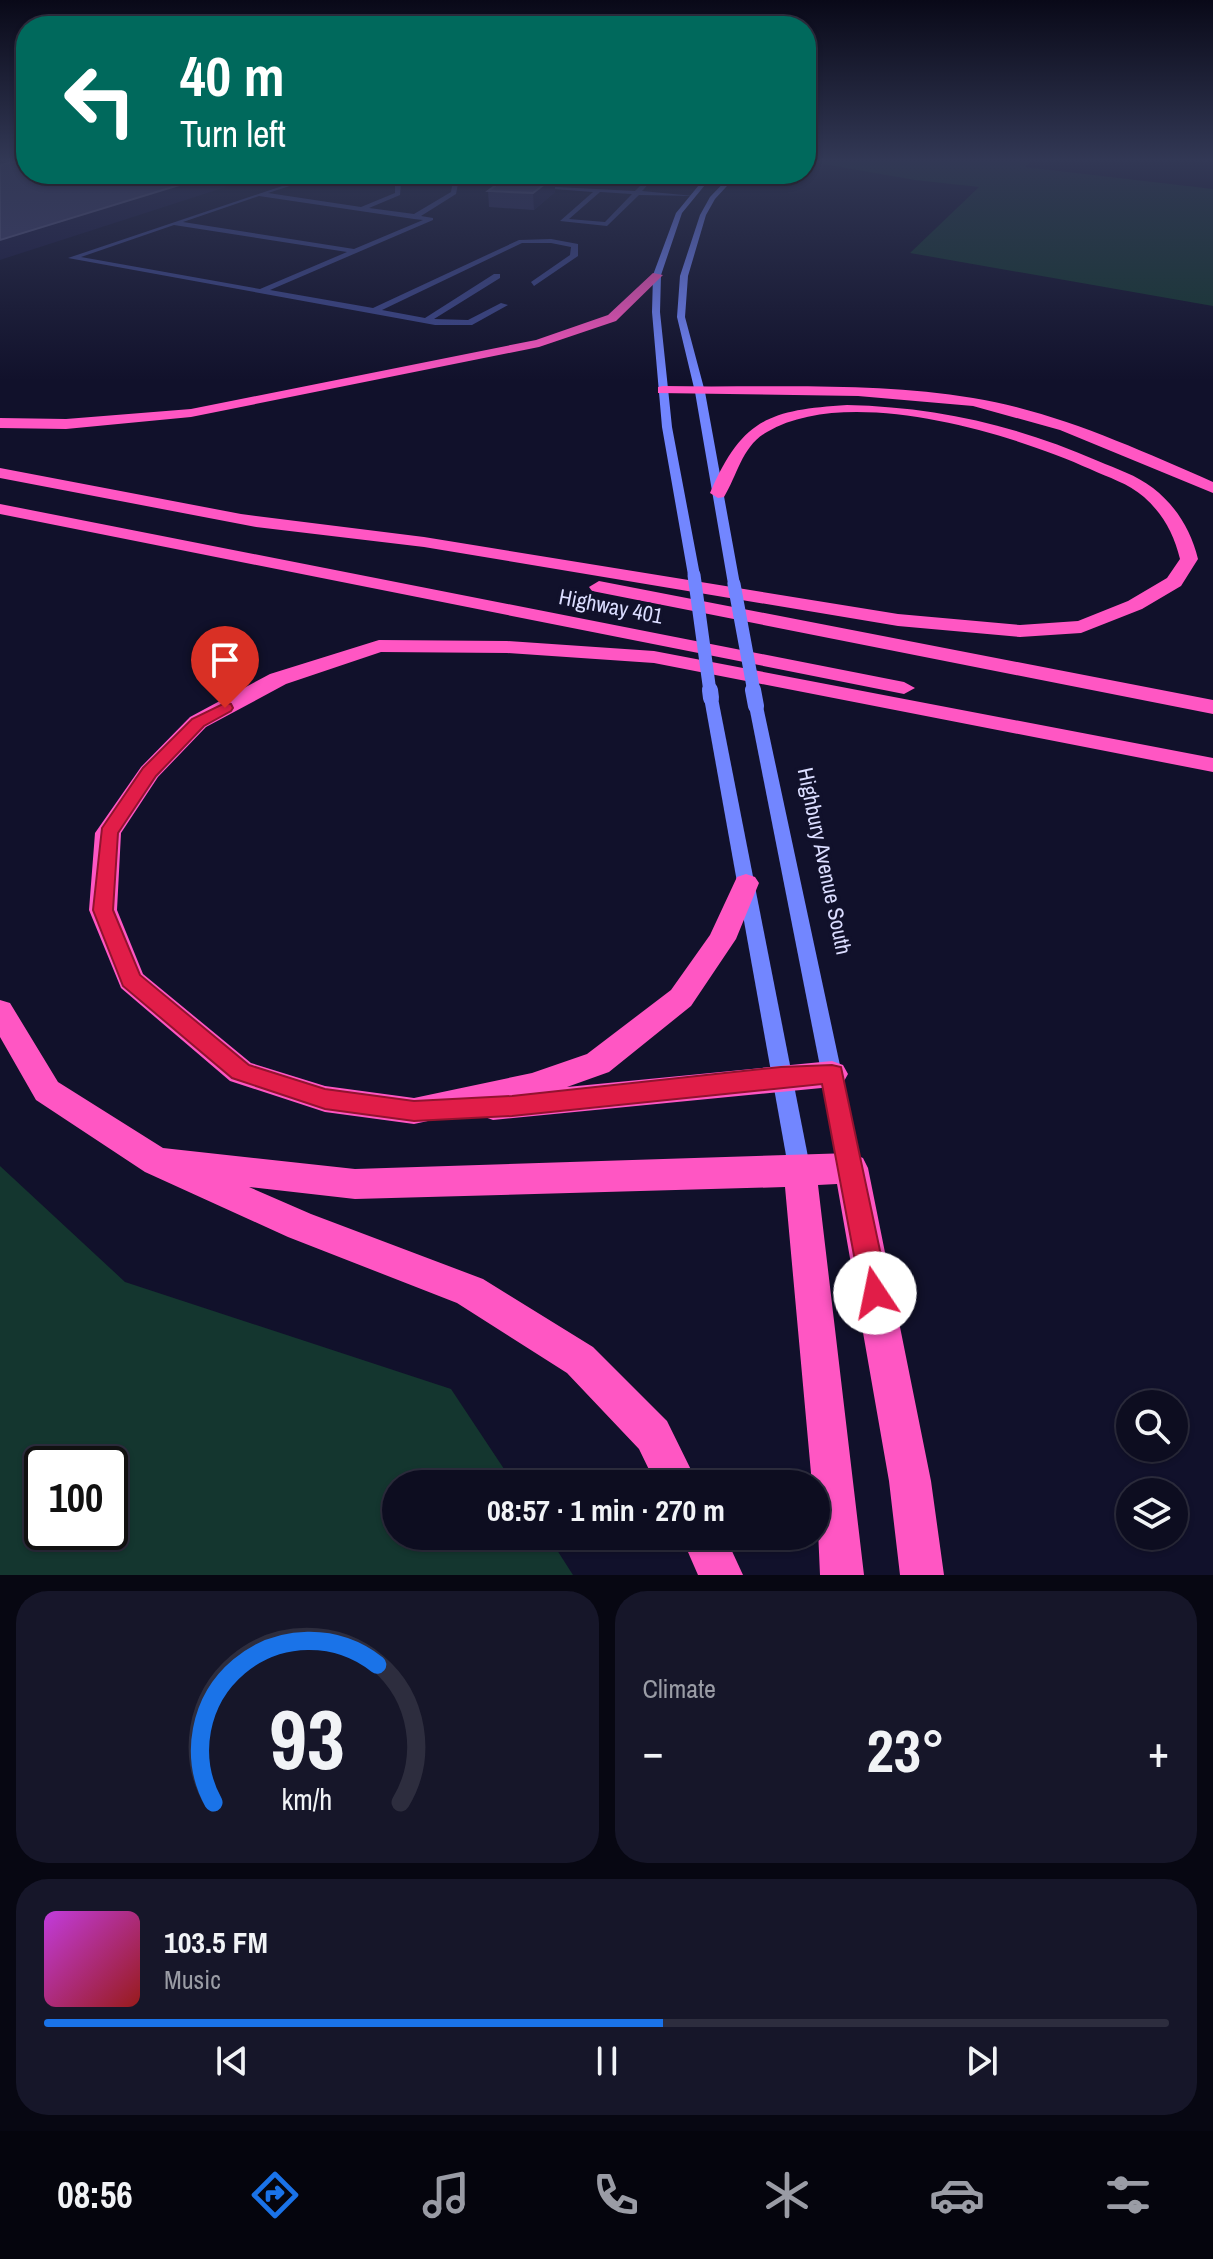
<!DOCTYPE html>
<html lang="en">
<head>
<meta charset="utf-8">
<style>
	:root { --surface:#0d0d20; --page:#161629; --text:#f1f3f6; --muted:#9a9ca5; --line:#2d2d3e; --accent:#1a73e8 }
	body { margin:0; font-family:"Archivo Narrow",sans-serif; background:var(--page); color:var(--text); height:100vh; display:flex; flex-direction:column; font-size:30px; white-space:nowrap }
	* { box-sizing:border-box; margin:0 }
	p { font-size:26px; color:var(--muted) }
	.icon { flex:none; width:44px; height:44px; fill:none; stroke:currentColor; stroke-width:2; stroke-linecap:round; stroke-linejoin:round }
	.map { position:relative; height:1575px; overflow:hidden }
	.details { display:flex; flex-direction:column; gap:16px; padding:16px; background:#070712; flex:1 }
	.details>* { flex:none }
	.top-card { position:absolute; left:16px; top:16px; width:800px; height:168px; border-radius:32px; box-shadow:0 2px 6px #0004,0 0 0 2px var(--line); background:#00695c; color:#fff; overflow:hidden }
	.controls { position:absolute; left:1116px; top:1390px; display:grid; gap:16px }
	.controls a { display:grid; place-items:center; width:72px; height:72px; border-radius:50%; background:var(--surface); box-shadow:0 2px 6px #0004,0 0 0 2px var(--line); font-size:40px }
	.speed { position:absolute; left:24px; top:1446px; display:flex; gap:16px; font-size:40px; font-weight:700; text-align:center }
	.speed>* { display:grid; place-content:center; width:104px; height:104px; border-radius:50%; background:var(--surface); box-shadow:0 2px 6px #0004,0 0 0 2px var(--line); line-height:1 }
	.speed .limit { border:4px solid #111; border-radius:12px; background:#fff; color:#111 }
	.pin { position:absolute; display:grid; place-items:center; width:68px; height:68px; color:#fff; margin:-82px -34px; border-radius:50% 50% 50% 0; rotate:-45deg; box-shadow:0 0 8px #0007 }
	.pin .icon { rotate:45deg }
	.me { position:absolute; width:88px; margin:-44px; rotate:349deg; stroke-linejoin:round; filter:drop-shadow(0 0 6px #0008) }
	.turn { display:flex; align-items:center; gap:28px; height:168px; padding:0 32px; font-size:36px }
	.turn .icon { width:104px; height:104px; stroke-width:2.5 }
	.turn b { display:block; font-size:56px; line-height:68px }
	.big { font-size:60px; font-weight:800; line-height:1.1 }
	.details .widget { flex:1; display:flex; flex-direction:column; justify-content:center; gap:12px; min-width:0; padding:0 28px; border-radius:32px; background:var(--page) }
	.details .dial { align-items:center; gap:0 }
	.dial svg { height:208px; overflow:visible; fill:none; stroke:var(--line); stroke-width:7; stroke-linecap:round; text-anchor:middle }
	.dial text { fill:var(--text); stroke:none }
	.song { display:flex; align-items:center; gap:24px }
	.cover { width:96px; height:96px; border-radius:12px; background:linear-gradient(135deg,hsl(290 70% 55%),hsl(0 70% 35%)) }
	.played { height:8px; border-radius:4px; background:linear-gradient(90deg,var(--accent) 55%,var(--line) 55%) }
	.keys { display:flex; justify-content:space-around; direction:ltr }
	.heat { display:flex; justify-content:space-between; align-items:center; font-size:44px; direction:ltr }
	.details .tiles { flex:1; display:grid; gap:16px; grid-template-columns:1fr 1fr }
	.widget:last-child { grid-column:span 2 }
	.trip { position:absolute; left:382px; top:1470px; width:448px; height:80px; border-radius:40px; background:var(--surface); box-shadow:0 2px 6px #0004,0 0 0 2px var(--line); font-weight:800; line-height:80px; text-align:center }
	.tab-bar { display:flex; height:128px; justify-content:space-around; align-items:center; background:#05050d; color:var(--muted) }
	.tab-bar .icon { width:56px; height:56px }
	.tab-bar .selected { color:var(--accent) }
	.tab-bar b { font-size:36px; color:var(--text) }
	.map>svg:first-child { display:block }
	.green { fill:#14362f; fill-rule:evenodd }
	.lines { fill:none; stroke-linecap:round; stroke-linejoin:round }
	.lane { fill:#3c468b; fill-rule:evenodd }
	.secondary { fill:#7286ff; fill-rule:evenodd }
	.highway { fill:#ff56c3; fill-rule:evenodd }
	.secondary-bridge-far1 { stroke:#7286ff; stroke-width:13 }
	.secondary-bridge { stroke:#7286ff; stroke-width:16 }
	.wall { fill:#2b2a59 }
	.shaded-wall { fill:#19183f }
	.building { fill:#3e3e6b; stroke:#575782; stroke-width:2 }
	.route { fill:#e11d48; stroke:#92132f; stroke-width:2 }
	.labels { text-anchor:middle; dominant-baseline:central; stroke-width:7; stroke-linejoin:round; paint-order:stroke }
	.street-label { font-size:22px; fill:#dbddff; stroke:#11112b }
</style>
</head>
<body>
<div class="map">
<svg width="1213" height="1575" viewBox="0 0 1213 1575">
	<rect width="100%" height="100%" fill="#11112b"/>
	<g class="green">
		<polygon points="806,161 1030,161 1025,167 1213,189 1213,306 910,253 979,187 915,180"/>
		<path d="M 0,1166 L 125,1282 L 451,1389 L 514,1484 L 396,1484 L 396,1536 L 548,1536 L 573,1575 L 0,1575 ZM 42,1464 L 110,1464 L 110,1532 L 42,1532 Z"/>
	</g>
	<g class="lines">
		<g class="lane">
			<path d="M 318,174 L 327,174 L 268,193 L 361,207 L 395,193 L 395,184 L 398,182 L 401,184 L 400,195 L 369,208 L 414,214 L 451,192 L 454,174 L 460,174 L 456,194 L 421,216 L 433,218 L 433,220 L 270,290 L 373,308 L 519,240 L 551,239 L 578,244 L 578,256 L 534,286 L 531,282 L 570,255 L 571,247 L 551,243 L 522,243 L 382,310 L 425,318 L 494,274 L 500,274 L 500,278 L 434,319 L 468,320 L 501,303 L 508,305 L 472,325 L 435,325 L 68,258 ZM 259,196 L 414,219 L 423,220 L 354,249 L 183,222 ZM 174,225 L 347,252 L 260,289 L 81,257 Z"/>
			<path d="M 652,174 L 658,174 L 642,191 L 694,196 L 639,195 L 607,226 L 560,221 L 593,192 L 476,183 L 635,191 ZM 600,192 L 632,194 L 605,222 L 569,219 Z"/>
		</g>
		<g class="secondary">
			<polygon points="708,174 714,174 682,213 661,275 660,312 672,427 700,575 694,579 688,575 662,427 652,312 653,275 676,213"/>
			<polygon points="732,174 738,174 715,199 706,215 688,276 685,317 705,392 740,584 734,588 728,584 695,392 677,317 680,276 700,215 710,197"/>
			<polygon points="711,694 718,698 811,1172 808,1179 800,1182 792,1179 789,1172 704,698"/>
			<polygon points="756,702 763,706 862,1168 859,1175 851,1178 843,1175 840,1168 749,706"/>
		</g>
		<g class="highway">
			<polygon points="653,273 663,275 616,321 539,347 191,417 66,429 0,428 0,418 66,419 191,409 536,340 608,315"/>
			<path d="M 663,386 C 766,388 871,381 973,398 C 1057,412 1135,448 1213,482 L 1213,493 L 1060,430 L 973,406 L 858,396 L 658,393 L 658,387 Z"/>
			<path d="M 847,405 C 935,407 1016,425 1098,461 C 1117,469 1136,475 1153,488 C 1176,506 1191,530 1198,559 L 1181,586 L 1142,609 L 1081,633 L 1020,637 L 898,626 L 424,547 L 256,527 L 0,478 L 0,468 L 241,514 L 424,537 L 898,614 L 1020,625 L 1078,621 L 1128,601 L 1167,578 L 1180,559 C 1174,534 1163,514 1144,497 C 1128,483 1109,478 1090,469 C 1010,433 848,384 767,432 C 742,446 738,474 724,497 L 718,498 L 710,493 C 742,419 769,410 847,405 Z"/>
			<polygon points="0,504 904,682 915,688 904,694 0,514"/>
			<polygon points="599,581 1213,700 1213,714 592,591 589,587"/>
			<polygon points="379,640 507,641 654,651 1213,758 1213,772 654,663 507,653 381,652 286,684 206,727 158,777 121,833 117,910 143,974 251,1063 325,1086 414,1098 532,1073 587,1054 671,990 710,935 737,877 746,874 755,877 759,883 736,939 691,1006 609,1072 567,1087 832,1061 843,1065 848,1074 843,1083 832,1087 493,1120 482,1116 479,1110 414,1124 325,1112 230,1081 121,988 89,910 95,833 141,767 190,717 270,674"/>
			<polygon points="0,1000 10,1003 58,1082 163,1148 355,1169 851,1153 863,1158 868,1168 931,1481 944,1575 900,1575 889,1481 837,1184 818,1185 864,1575 820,1575 816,1484 812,1484 785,1187 355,1199 249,1187 311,1214 483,1279 593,1347 667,1421 698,1484 656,1484 639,1449 567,1373 457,1303 288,1237 145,1172 36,1100 0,1037"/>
			<polygon points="681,1536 725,1536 743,1575 698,1575"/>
		</g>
		<g class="secondary-bridge-far1">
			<polyline points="694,575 710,692"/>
			<polyline points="734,584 754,692"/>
		</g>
		<g class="secondary-bridge">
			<polyline points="710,690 711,698"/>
			<polyline points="753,690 756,706"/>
		</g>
	</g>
	<polygon class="wall" points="538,175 570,180 565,184 555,183 555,192 534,210 489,207 488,191"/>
	<g class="shaded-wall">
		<polygon points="215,174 266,174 0,260 0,240"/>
		<polygon points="570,174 570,180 565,184 565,178"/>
		<polygon points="555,176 555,192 534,210 533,193"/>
	</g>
	<g class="building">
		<polygon points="18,161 26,161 26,174 215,174 0,240 0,165"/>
		<polygon points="511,174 524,174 555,176 533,193 488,191"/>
		<polygon points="545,174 570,174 565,178 539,175"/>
	</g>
	<linearGradient id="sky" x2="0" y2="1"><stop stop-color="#090918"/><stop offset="0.42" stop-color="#323855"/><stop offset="1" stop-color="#323855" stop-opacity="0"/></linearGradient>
	<rect width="1213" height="381" fill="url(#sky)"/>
	<polygon class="route" points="225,703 231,704 233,708 231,711 204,726 156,776 118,833 113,910 140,975 249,1065 325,1089 414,1101 512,1096 781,1067 832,1065 841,1067 889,1293 885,1303 875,1306 865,1303 861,1293 822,1084 512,1116 414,1121 325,1109 232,1078 123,986 93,910 102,828 143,768 192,719"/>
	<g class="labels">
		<g class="street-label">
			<text transform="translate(611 606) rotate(11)">Highway 401</text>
			<text transform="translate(825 861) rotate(78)">Highbury Avenue South</text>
		</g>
	</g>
</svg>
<div class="controls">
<a><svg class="icon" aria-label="search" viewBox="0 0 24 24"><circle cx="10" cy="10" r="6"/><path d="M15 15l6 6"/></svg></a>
<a><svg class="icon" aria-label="layers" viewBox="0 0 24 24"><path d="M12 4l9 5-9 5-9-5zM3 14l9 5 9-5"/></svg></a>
</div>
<div class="speed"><div class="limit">100</div></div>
<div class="pin" style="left:225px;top:708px;background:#d93025"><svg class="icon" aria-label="arrive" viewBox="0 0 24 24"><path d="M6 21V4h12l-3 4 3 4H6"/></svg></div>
<svg class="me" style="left:875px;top:1293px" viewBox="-20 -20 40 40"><circle r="19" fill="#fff"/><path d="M0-13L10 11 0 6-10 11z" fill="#e11d48"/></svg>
<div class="trip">08:57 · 1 min · 270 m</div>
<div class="top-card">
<div class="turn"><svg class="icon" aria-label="left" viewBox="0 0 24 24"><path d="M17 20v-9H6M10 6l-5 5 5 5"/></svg><div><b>40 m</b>Turn left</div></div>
</div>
</div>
<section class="details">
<div class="tiles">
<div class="widget dial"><svg viewBox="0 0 100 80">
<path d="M14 69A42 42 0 1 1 86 69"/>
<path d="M14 69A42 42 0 0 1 77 16" stroke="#1a73e8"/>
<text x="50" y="56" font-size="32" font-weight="700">93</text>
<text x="50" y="72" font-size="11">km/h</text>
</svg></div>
<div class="widget"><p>Climate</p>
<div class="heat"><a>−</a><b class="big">23°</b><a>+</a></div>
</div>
<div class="widget">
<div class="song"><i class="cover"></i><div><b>103.5 FM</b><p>Music</p></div></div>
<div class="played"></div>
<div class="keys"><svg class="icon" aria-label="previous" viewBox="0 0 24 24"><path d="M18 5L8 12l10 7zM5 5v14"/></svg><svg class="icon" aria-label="pause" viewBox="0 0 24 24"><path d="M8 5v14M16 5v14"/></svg><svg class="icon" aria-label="next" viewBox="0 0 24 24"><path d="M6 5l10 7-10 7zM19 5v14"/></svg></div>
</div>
</div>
</section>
<nav class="tab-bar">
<b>08:56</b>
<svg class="icon selected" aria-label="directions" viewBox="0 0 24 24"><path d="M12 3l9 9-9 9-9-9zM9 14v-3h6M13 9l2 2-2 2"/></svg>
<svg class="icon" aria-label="music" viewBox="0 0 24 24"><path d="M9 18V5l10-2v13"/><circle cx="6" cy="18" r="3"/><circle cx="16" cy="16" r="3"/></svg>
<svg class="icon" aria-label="phone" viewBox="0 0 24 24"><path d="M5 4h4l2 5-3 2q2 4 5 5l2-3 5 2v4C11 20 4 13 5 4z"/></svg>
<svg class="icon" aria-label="climate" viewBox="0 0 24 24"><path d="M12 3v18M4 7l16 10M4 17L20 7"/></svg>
<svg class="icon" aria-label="car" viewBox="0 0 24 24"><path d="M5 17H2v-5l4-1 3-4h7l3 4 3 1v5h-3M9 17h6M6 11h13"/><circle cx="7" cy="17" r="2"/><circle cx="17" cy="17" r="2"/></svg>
<svg class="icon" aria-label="filters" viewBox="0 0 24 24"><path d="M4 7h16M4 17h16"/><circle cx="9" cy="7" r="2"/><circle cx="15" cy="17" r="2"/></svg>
</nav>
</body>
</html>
